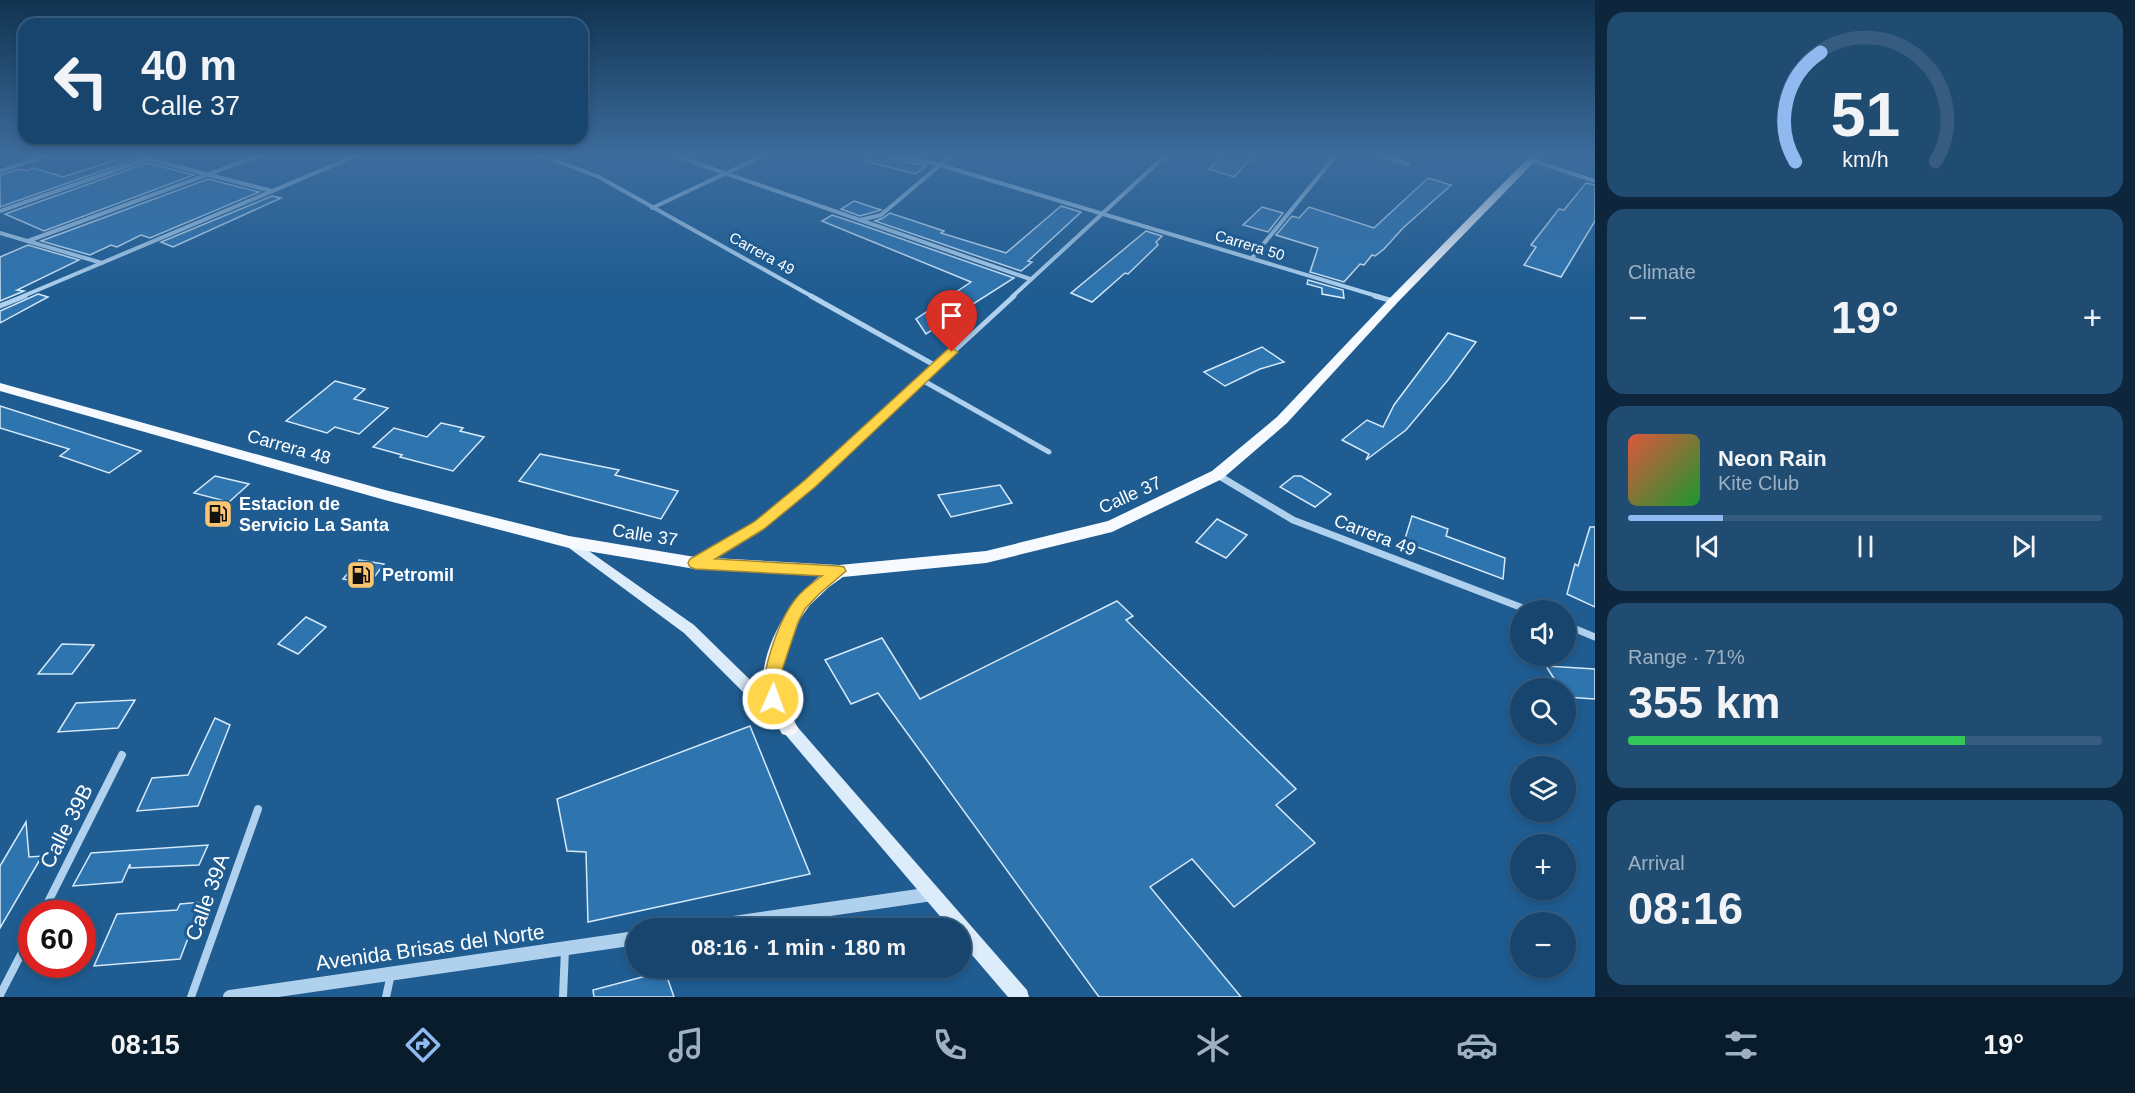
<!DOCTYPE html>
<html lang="en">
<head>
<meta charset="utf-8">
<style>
	:root { --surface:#17456d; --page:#204c72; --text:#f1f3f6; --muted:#9eb1c2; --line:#365d80; --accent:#90b9f0 }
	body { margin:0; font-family:Arial,sans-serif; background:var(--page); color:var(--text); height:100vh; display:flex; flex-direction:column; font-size:22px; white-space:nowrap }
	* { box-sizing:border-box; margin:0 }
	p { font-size:20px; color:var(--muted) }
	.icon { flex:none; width:33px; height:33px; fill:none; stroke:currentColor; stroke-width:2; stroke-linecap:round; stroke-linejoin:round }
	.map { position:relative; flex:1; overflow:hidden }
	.sheet { display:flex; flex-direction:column; gap:12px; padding:12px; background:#0d263c; width:540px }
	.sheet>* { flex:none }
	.hud { position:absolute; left:18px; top:18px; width:570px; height:126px; border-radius:18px; box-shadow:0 3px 9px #0003,0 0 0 2px var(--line); background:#17456d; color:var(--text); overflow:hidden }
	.fabs { position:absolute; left:1510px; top:600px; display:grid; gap:12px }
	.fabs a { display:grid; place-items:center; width:66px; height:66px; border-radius:50%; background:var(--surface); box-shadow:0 3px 9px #0003,0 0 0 2px var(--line); font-size:30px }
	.speed { position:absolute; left:18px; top:900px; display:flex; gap:12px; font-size:30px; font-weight:700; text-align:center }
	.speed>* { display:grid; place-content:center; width:78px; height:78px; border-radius:50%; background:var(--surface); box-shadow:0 3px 9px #0003,0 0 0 2px var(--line); line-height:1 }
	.speed .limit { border:9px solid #d22; background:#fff; color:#111 }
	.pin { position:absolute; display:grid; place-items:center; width:51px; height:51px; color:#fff; margin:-62px -26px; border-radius:50% 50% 50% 0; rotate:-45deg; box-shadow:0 0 6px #0007 }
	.pin .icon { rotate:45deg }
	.me { position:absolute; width:66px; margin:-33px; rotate:2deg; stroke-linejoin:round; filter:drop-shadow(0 0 4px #0008) }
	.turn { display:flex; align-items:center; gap:21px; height:126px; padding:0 24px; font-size:27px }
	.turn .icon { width:78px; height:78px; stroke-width:2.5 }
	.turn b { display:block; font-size:42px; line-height:51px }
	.big { font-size:45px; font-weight:700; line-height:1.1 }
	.sheet .widget { flex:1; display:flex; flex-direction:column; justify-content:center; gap:9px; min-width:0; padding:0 21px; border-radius:18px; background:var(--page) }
	.sheet .dial { align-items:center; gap:0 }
	.dial svg { height:156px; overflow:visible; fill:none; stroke:var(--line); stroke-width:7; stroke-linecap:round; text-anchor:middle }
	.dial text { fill:var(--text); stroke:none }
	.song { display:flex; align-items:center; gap:18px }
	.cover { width:72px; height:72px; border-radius:9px; background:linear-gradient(135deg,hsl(10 70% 55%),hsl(130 70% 35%)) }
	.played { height:6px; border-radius:3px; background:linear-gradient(90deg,var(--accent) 20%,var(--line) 20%) }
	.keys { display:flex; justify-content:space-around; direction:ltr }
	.heat { display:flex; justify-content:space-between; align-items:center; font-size:33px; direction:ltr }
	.charge { height:9px; border-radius:4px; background:linear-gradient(90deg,#34c759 71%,var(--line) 0) }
	.trip { position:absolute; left:626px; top:918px; width:345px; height:60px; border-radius:30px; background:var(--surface); box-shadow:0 3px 9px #0003,0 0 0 2px var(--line); font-weight:700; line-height:60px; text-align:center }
	.tab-bar { display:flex; height:96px; justify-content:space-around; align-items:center; background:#091c2c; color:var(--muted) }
	.tab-bar .icon { width:42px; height:42px }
	.tab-bar .selected { color:var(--accent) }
	.tab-bar b { font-size:27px; color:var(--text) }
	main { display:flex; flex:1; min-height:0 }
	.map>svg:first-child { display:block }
	.building { fill:#2e74af; stroke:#d5e9fa; stroke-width:1.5 }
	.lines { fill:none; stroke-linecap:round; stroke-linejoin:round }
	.minor-far3 { stroke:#afd1ed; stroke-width:4 }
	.minor-far2 { stroke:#afd1ed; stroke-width:5 }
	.minor-far1 { stroke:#afd1ed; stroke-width:7 }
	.minor { stroke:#afd1ed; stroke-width:8 }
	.tertiary { stroke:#afd1ed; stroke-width:14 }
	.secondary { fill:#dcecfa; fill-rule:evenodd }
	.primary { fill:#f6faff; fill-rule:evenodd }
	.route { fill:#ffd54a; stroke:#a68a30; stroke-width:1.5 }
	.labels { text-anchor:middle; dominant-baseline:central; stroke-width:6; stroke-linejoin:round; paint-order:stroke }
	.far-street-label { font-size:15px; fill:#fff; stroke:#1f5c91 }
	.street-label { font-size:18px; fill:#fff; stroke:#1f5c91 }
	.poi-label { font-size:18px; font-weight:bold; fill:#fff; stroke:#1f5c91; text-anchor:start }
	.near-street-label { font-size:21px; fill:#fff; stroke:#1f5c91 }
</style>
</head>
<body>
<main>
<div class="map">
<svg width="1595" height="997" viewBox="0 0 1595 997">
	<rect width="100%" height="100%" fill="#1f5c91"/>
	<g class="building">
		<polygon points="865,154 888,154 891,158 926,166 916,174 864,161"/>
		<polygon points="1226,154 1255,154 1234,177 1209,169"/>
		<polygon points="125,157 133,160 0,207 0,175 20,169 27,171 34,168 63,177"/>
		<polygon points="147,163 194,175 44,231 5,214"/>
		<polygon points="1428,178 1451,185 1403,228 1384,249 1375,256 1372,255 1364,265 1360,264 1344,282 1310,272 1318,248 1276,235 1292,216 1299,218 1309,207 1374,228"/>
		<polygon points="208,179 259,192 150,238 141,235 117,247 111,245 90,255 41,241"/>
		<polygon points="1586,183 1595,185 1595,221 1561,277 1524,265 1536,247 1531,245 1559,209 1564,210"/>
		<polygon points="272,196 281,198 173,247 161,242"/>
		<polygon points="854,201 881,210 860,216 841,209"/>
		<polygon points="1061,206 1081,212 1028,261 1032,262 1021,271 875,221 883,218 890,213 944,231 941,233 1006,253"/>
		<polygon points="1262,207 1283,213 1268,232 1243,225"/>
		<polygon points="832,215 859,224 1014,278 926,334 916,319 971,282 822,221"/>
		<polygon points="1146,231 1162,236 1156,242 1158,245 1128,274 1125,273 1092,302 1071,293"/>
		<polygon points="28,245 79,260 17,290 24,291 0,301 0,257"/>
		<polygon points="1308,280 1343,290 1344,298 1322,294 1322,288 1307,284"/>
		<polygon points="38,294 48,297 0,323 0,311"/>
		<polygon points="1448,333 1476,342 1448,380 1406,430 1366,460 1369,454 1342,440 1367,420 1383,427 1394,405"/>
		<polygon points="1262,347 1284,362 1260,369 1225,386 1204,372"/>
		<polygon points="335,381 365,389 354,399 388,408 359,434 335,427 327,433 286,421"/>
		<polygon points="0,406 141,451 109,473 60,456 69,449 0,428"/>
		<polygon points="441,423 463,428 460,431 484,437 453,471 400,457 402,455 373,447 394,428 427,437"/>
		<polygon points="540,454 619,470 615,475 678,491 661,519 519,481"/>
		<polygon points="215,476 249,484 229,502 194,493"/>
		<polygon points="1294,476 1301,476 1331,494 1315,507 1280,487"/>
		<polygon points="1000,485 1012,503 951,517 938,495"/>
		<polygon points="1412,516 1448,529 1446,536 1505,558 1503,579 1404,542"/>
		<polygon points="1217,519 1247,535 1226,558 1196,542"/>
		<polygon points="1590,527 1595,527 1595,607 1567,594 1575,564 1578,566"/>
		<polygon points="359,560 384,564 369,584 343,579"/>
		<polygon points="1117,601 1133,616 1126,620 1296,789 1276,805 1315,843 1234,907 1192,859 1150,887 1241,997 1099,997 878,693 851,704 825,660 882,638 920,699"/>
		<polygon points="306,617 326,627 298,654 278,644"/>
		<polygon points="62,644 94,645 72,674 38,674"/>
		<polygon points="1546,666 1595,669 1595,699 1566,697 1566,688 1560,688"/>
		<polygon points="135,700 118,728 58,732 76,703"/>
		<polygon points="215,718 230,725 198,806 137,811 152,778 188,775"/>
		<polygon points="750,726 810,874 588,922 586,852 567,851 557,799"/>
		<polygon points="26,822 29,857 42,856 0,928 0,866"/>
		<polygon points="208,845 199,865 130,868 130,864 122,882 73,886 91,853"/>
		<polygon points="202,902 180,959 94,966 117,914 177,910 180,904"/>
		<polygon points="665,971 674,997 594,997 593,990"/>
	</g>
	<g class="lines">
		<g class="minor-far3">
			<polyline points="128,154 272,191"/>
			<polyline points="539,154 599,177 813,297"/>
			<polyline points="670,154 1030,279"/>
			<polyline points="892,154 940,165 1380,297"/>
			<polyline points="1375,154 1408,164"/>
			<polyline points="1531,160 1595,181"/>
			<polyline points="0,171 51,154"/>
			<polyline points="652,208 767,154"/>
			<polyline points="0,211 161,154"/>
			<polyline points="860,220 881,215 953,154"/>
			<polyline points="0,233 102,263"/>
			<polyline points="28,241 263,154"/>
			<polyline points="1252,258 1337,154"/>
			<polyline points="21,297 360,154"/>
			<polyline points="1012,297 1167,154"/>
		</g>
		<g class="minor-far2">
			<polyline points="811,296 936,366"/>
			<polyline points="1375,296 1393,301"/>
			<polyline points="0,306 25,296"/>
			<polyline points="922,380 1049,452"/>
			<polyline points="1218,475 1223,478"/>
			<polyline points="816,478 1014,296"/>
		</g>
		<g class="minor-far1">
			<polyline points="1221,477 1293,520 1528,610"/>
			<polyline points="700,560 759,525 818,477"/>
			<polyline points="1566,625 1595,637"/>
		</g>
		<g class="minor">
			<polyline points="42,914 122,755"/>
			<polyline points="0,995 32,933"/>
			<polyline points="191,997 258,809"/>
			<polyline points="386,997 391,974"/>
			<polyline points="563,997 565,949"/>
		</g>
		<g class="tertiary">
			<polyline points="699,928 932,894"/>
			<polyline points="230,997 636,938"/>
		</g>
		<polygon class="secondary" points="569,537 694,625 794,723 1027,990 1029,997 1008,997 960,941 960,928 950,928 784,733 684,633 565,545 563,542 565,539"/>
		<path class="primary" d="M 1532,154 L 1542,154 L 1397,303 L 1287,423 L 1222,479 L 1112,532 L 986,563 L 843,577 L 829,587 L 810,605 L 800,619 L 783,664 L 781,689 L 782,699 L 798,728 L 796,734 L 789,736 L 782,734 C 776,722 766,710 764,697 C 756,655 788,600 820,576 L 695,569 L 569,548 L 385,500 L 0,391 L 0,383 L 385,490 L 569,536 L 695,557 L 839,565 L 986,551 L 1108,521 L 1212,471 L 1277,417 L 1389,299 Z"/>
	</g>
	<linearGradient id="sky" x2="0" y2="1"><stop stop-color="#113350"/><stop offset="0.53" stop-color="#3c6c9d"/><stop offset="1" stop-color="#3c6c9d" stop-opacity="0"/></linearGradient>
	<rect width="1595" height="293" fill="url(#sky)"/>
	<path class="route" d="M 952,348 L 958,352 L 956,354 L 815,487 L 764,529 L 715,559 L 839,566 L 844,567 L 846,571 L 819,594 L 805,609 L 798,622 L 780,676 L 781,699 L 779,704 L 773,706 L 767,704 C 756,680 779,621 794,601 C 801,591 812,583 822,576 L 695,569 L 690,567 L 688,563 L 690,559 L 754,522 L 805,480 L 948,349 Z"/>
	<defs>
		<g id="fuel-square" transform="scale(1.5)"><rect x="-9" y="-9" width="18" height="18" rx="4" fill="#fcc56f" stroke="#1f5c91"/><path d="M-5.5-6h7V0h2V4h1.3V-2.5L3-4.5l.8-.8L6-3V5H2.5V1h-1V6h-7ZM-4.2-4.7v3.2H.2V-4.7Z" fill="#111"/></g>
	</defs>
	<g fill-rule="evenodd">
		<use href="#fuel-square" x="218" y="514"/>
		<use href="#fuel-square" x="361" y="575"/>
	</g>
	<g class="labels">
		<g class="far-street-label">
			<text transform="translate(1250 245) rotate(17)">Carrera 50</text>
			<text transform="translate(762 253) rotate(29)">Carrera 49</text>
		</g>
		<g class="street-label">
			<text transform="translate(289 447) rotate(16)">Carrera 48</text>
			<text transform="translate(1130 495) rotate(-24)">Calle 37</text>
			<text transform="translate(645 535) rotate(9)">Calle 37</text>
			<text transform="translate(1375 535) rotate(21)">Carrera 49</text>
		</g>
		<g class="poi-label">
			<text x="239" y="504">Estacion de<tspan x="239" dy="21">Servicio La Santa</tspan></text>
			<text x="382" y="575">Petromil</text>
		</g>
		<g class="near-street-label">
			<text transform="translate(66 826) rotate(-63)">Calle 39B</text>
			<text transform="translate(207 897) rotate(-70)">Calle 39A</text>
			<text transform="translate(430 947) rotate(-8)">Avenida Brisas del Norte</text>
		</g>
	</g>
</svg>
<div class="fabs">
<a><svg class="icon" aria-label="sound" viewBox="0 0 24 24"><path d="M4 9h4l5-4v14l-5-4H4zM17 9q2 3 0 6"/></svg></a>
<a><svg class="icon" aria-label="search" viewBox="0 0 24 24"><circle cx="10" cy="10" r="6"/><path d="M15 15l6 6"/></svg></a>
<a><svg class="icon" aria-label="layers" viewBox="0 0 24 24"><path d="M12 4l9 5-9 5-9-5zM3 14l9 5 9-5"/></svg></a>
<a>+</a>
<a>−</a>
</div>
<div class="speed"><div class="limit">60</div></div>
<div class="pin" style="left:952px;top:352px;background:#d93025"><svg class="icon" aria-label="arrive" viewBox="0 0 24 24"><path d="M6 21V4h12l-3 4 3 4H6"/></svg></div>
<svg class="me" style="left:773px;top:699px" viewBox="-20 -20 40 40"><circle r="17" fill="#ffd54a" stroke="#fff" stroke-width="3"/><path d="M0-11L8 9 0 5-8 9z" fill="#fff"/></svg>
<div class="trip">08:16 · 1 min · 180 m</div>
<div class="hud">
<div class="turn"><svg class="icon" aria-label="left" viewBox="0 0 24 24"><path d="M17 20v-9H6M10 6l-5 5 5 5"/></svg><div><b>40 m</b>Calle 37</div></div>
</div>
</div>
<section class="sheet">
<div class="widget dial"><svg viewBox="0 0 100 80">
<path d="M14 69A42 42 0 1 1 86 69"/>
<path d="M14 69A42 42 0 0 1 27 13" stroke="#90b9f0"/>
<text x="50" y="56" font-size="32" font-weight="700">51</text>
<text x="50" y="72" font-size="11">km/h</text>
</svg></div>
<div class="widget"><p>Climate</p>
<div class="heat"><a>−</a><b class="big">19°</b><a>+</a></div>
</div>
<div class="widget">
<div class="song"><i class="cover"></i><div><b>Neon Rain</b><p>Kite Club</p></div></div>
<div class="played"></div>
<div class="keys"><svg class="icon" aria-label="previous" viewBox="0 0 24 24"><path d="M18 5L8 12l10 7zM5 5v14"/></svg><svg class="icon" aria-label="pause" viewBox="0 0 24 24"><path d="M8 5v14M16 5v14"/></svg><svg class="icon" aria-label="next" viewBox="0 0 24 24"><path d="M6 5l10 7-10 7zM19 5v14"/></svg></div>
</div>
<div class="widget"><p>Range · 71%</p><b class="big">355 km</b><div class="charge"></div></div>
<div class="widget"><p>Arrival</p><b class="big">08:16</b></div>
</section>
</main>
<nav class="tab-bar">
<b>08:15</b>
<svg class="icon selected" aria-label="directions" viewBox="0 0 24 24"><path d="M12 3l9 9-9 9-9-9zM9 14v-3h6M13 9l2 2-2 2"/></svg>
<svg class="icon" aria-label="music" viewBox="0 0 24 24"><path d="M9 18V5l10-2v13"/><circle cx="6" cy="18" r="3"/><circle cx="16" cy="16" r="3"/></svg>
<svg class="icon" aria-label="phone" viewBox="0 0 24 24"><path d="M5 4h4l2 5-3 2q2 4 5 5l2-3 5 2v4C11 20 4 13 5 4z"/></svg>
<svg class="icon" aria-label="climate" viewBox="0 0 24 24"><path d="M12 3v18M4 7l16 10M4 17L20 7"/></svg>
<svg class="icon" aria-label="car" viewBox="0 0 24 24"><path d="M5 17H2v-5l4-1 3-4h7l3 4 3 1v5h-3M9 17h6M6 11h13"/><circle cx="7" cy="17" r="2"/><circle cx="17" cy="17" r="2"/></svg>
<svg class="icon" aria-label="filters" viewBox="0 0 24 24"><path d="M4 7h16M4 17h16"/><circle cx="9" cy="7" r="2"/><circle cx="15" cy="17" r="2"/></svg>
<b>19°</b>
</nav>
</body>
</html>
